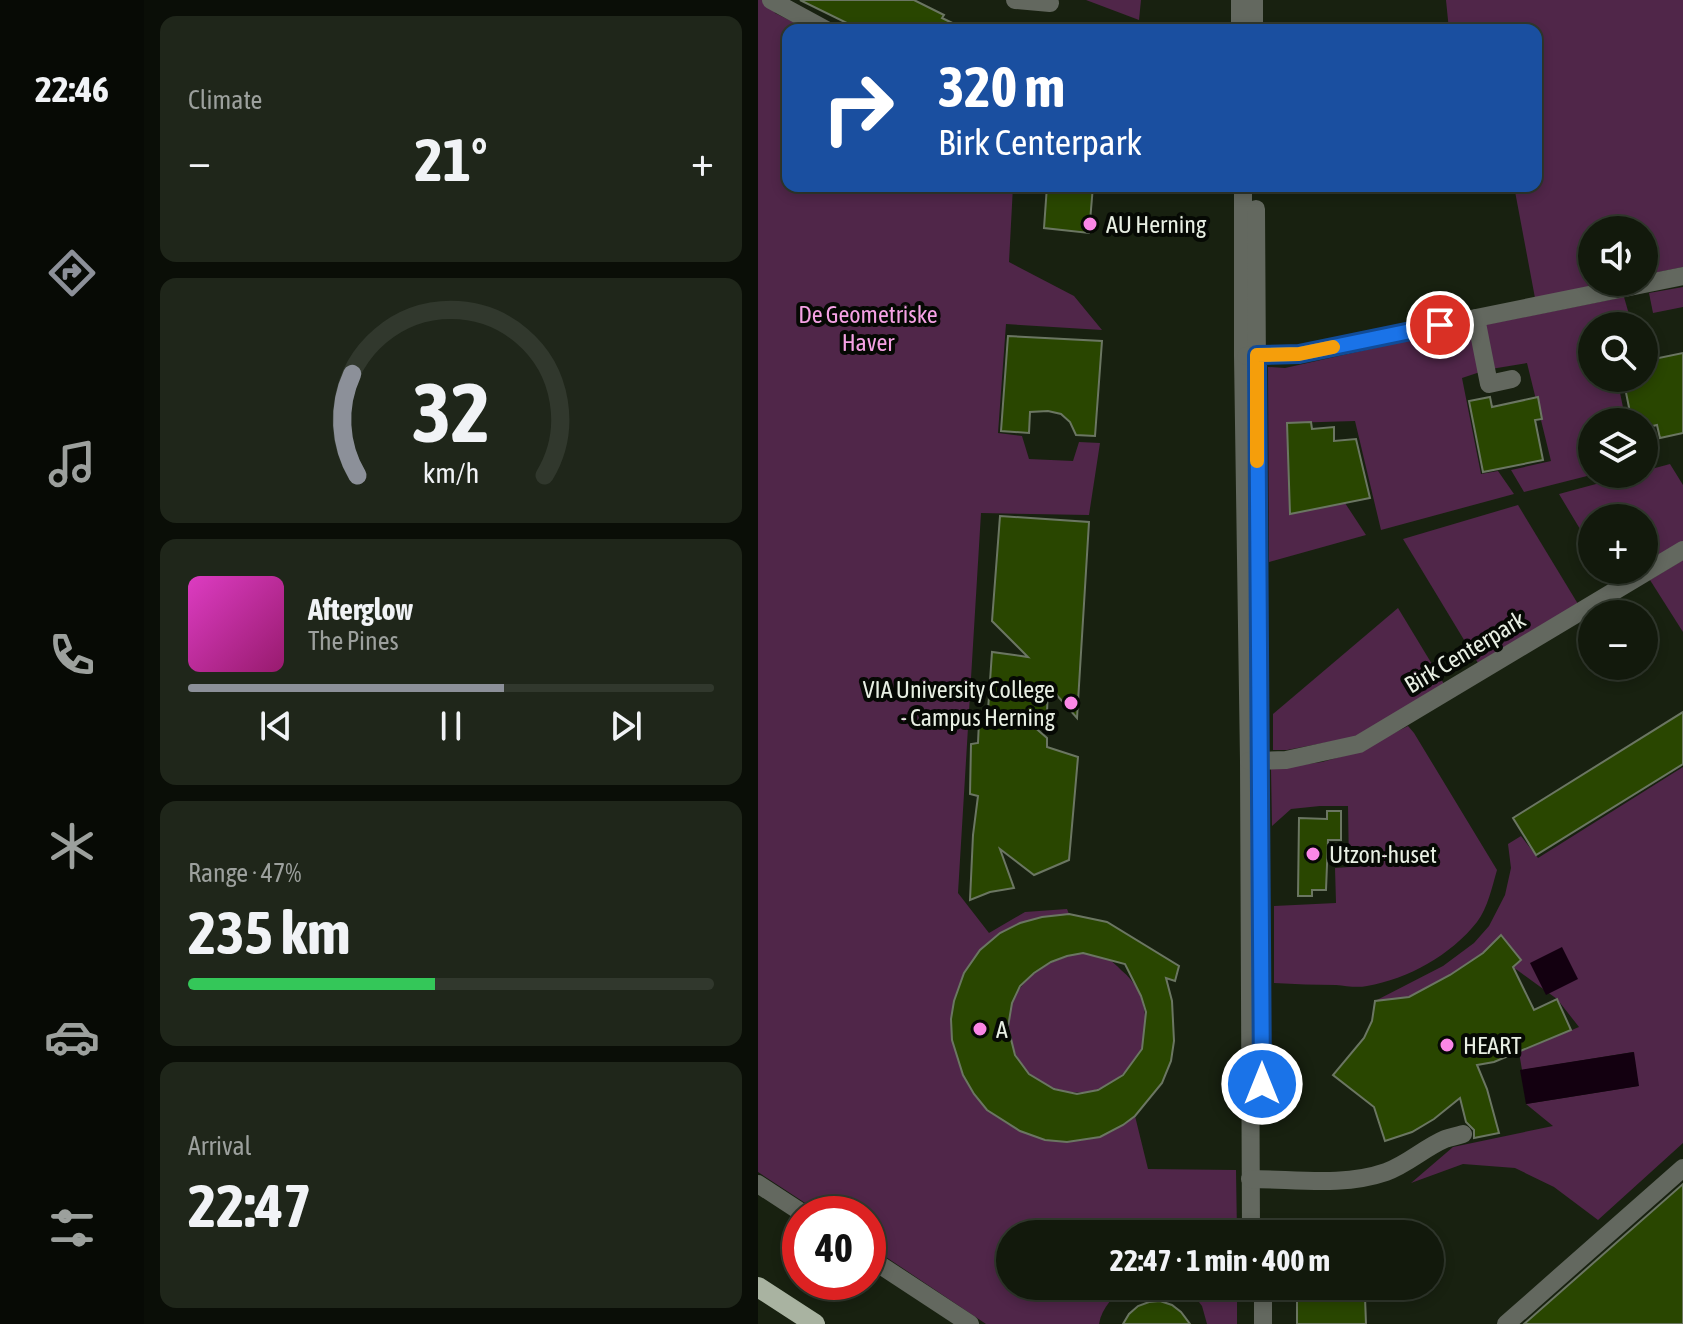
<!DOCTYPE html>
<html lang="en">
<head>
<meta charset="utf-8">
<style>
	:root { --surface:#12190c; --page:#1f261a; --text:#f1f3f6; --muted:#9ca09d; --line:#31382d; --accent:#8c9099 }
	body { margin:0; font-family:"Asap Condensed",sans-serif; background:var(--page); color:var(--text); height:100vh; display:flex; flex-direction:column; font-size:30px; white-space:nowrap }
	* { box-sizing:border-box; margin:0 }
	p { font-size:26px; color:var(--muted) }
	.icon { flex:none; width:44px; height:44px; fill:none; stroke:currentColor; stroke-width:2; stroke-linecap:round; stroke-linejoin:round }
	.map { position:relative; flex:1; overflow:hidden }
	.panel { display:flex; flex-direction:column; gap:16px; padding:16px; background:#0a0e07; width:614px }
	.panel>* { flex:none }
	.banner { position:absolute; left:24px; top:24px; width:760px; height:168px; border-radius:16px; box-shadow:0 4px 12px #0003,0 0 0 2px var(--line); background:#1a4fa0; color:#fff; overflow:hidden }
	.fabs { position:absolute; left:820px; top:216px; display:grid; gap:16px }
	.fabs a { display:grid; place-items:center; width:80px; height:80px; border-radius:50%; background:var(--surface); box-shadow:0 4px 12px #0003,0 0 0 2px var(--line); font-size:40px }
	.speed { position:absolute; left:24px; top:1196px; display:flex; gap:16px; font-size:40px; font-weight:700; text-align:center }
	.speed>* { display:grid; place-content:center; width:104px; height:104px; border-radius:50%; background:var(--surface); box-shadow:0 4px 12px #0003,0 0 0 2px var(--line); line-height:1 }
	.speed .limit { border:12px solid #d22; background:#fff; color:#111 }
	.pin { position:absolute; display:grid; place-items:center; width:68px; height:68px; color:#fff; margin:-34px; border:4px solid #fff; border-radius:50%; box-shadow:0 2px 8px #0007 }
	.me { position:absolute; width:88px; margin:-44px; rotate:0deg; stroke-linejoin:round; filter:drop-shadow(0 0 6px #0008) }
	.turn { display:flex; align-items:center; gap:28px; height:168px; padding:0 24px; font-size:36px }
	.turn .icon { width:104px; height:104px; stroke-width:2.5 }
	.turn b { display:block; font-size:56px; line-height:68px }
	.big { font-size:60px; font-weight:700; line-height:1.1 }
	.panel .widget { flex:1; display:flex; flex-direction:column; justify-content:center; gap:12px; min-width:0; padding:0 28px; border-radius:16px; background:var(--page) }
	.panel .dial { align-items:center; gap:0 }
	.dial svg { height:208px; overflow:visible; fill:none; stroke:var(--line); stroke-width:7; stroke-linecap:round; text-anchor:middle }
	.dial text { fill:var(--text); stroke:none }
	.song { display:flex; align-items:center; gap:24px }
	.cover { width:96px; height:96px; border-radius:12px; background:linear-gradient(135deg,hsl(310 70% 55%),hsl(320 70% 35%)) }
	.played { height:8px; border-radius:4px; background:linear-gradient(90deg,var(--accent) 60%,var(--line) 60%) }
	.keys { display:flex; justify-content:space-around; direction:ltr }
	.heat { display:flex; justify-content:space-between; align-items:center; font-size:44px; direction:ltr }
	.charge { height:12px; border-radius:6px; background:linear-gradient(90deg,#34c759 47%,var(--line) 0) }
	.trip { position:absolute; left:238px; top:1220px; width:448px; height:80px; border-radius:40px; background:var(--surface); box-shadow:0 4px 12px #0003,0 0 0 2px var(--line); font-weight:700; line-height:80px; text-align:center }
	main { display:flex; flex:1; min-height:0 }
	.menu { display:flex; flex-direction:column; width:144px; justify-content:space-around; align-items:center; background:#070a05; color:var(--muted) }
	.menu .icon { width:56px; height:56px }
	.menu .active { color:var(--accent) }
	.menu b { font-size:36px; color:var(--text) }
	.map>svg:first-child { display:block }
	.green { fill:#502649 }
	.water { fill:#130010 }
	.building { fill:#294600; stroke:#6b7662; stroke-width:2; fill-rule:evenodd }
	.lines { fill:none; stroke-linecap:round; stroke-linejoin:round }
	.minor { stroke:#63685f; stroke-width:18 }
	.major { stroke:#a9b3a1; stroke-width:20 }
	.route-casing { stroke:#114b97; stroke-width:20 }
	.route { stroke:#1a73e8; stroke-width:14 }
	.slow { stroke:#f59e0b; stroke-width:14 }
	.poi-dot { fill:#fb87e6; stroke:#060904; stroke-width:3 }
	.labels { text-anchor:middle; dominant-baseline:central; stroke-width:8; stroke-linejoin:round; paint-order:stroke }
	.poi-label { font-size:24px; fill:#e8efe3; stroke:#060904; text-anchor:start }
	.park-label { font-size:24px; fill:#f5a1e4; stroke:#060904 }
	.street-label { font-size:24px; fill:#e8efe3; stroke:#060904 }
</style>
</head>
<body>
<main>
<nav class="menu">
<b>22:46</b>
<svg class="icon active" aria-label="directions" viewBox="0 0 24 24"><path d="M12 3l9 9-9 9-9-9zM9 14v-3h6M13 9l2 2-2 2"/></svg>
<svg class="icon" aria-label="music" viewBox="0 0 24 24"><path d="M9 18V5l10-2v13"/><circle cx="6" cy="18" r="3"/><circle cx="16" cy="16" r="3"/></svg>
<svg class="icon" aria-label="phone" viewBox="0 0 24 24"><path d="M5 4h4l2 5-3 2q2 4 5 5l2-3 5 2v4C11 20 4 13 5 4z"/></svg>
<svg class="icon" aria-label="climate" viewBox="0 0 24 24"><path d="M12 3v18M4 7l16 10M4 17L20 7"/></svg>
<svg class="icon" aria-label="car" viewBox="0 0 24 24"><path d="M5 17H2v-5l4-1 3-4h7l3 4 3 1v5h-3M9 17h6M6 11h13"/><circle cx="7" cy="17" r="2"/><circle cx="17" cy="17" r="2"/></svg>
<svg class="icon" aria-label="filters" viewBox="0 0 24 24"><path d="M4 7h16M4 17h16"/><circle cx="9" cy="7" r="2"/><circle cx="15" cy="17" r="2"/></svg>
</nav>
<section class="panel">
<div class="widget"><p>Climate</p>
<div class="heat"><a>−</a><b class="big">21°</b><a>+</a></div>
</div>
<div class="widget dial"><svg viewBox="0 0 100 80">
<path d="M14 69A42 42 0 1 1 86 69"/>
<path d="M14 69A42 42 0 0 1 12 30" stroke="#8c9099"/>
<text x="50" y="56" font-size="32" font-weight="700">32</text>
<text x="50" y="72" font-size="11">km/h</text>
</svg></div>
<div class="widget">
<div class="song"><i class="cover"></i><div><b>Afterglow</b><p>The Pines</p></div></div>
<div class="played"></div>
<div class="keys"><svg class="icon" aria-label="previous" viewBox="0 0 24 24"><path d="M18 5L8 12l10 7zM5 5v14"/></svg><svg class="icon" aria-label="pause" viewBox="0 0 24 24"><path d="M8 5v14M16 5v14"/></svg><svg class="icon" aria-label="next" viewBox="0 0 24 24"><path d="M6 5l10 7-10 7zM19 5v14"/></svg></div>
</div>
<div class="widget"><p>Range · 47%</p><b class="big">235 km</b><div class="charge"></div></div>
<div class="widget"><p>Arrival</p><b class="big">22:47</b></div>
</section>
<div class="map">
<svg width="925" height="1324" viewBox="0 0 925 1324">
	<rect width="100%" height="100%" fill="#182110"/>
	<g class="green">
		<path d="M 0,0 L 12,0 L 17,13 L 51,30 L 30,30 L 30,186 L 255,186 L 251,262 L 316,296 L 344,330 L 248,324 L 240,433 L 264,436 L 271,459 L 315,461 L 321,442 L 342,443 L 331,515 L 223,513 L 200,893 L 231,933 L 267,912 L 309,909 L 311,914 C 257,920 216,937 201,993 C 198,1003 194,1013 194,1023 C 193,1036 196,1047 200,1059 C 218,1119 279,1153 340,1137 C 353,1134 366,1124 377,1116 L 390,1169 L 478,1170 L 479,1234 L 428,1234 L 427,1225 L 412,1224 L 407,1234 L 252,1234 L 252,1286 L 370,1286 C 356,1295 344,1307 341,1324 L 228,1324 L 110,1245 L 110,1214 L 64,1214 L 0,1172 Z"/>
		<polygon points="328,0 383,0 381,20"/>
		<polygon points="688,0 925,0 925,267 886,275 886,230 834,230 834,282 852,282 777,298 756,186 778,186 778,30 691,30"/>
		<polygon points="925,287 925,307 895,313 891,293"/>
		<polygon points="866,297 872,318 877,326 834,326 834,378 859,378 868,422 834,422 834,474 837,474 766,492 753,470 793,461 769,363 733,369 726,325"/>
		<polygon points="711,327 722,372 704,378 723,474 740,471 756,494 623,530 597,421 530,423 532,513 587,503 608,535 511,562 510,367 527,368"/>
		<polygon points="912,464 925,485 925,542 886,564 886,518 834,518 834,549 801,494 875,474 886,474 886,471"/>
		<polygon points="760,505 820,604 720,663 645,539"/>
		<polygon points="925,560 925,632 892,580"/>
		<polygon points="640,608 686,684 597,737 529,750 515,750 515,714"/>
		<path d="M 650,726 L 656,733 L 739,870 C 734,887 730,907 719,922 C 693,955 650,979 609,986 C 599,988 588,986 578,985 C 558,985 537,984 516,983 L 516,906 L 578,903 L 577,868 L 591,867 L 590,806 L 562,806 L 533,809 L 514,826 L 513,769 L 564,762 L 596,753 Z"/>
		<polygon points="925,767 925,1143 840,1220 796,1187 757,1168 705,1164 653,1183 695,1147 795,1126 768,1104 880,1086 875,1052 764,1070 761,1052 821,1027 799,999 755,967 763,960 743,935 725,953 692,975 651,997 617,1001 685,966 716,943 731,926 747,895 753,868 750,844 763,836 780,858"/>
		<path d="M 325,953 C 332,955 342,955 349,958 C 354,961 359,966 363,970 C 386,988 392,1018 384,1047 C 383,1052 378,1057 375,1062 C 359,1084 334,1097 307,1091 C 291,1088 275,1079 266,1067 C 226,1014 267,962 325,953 Z"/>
		<polygon points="434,1286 479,1286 479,1324 449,1324 444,1306 435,1294"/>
	</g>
	<g class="water">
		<polygon points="804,947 820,979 788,995 772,963"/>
		<polygon points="876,1052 881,1086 768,1104 762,1070"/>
	</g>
	<g class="building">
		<polygon points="42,0 156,0 186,15 184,18 209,30 103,30"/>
		<polygon points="289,186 335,186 331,233 286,228"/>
		<polygon points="250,336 344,341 337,436 318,435 312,422 303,414 290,411 272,412 271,433 243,431"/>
		<polygon points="925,353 925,433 902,438 899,425 886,428 886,422 874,422 865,378 886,378 886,361"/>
		<polygon points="732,397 734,407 780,397 784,419 777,420 785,460 725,472 711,401"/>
		<polygon points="553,422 554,429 576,427 576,441 598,439 612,498 532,514 529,423"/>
		<polygon points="242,516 331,522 319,718 290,685 289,713 259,712 289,738 289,747 320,757 311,860 276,875 242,849 256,888 232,892 212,900 215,835 220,796 212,794 213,744 220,743 221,721 229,725 234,652 270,657 234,621"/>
		<polygon points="925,712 925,764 778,855 755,818"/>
		<polygon points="569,811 583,811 583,840 570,840 568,890 554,890 554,896 540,896 541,818 569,819"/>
		<path d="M 311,914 L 349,922 L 421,966 L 417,981 L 408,978 L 414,1001 L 416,1041 L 413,1061 L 404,1083 L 377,1116 L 365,1125 L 342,1137 L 309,1142 L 287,1140 L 262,1131 L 229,1110 L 216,1094 L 205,1075 L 194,1040 L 193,1019 L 196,1001 L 206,973 L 222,950 L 242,933 L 262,923 L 284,917 ZM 325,953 L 367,964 L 383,996 L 388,1012 L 384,1049 L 365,1075 L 340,1090 L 319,1094 L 296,1089 L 271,1074 L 257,1055 L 250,1027 L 254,1003 L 262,986 L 276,973 L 293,962 L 309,956 Z"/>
		<polygon points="743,935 763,960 755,967 776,1010 799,999 813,1030 736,1062 719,1065 729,1089 741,1133 716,1138 716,1130 708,1122 702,1098 676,1119 654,1132 627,1141 616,1107 575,1075 606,1038 614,1021 617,1001 651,997 692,975 725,953"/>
		<polygon points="925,1184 925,1324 766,1324"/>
		<polygon points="539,1286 617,1286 618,1298 607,1297 608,1324 539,1324"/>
		<polygon points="402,1301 414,1305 423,1312 432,1324 365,1324 371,1314 380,1306 391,1302"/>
	</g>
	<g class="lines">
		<g class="minor">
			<polyline points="13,0 68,30"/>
			<polyline points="257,0 292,3"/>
			<polyline points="482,0 482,30"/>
			<polyline points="496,0 496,30"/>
			<polyline points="485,186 485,356 491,761 493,1234"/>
			<polyline points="498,209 500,535"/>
			<polyline points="718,318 731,384 754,379"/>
			<polyline points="488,356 541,354 925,276"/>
			<polyline points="491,761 528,760 601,744 925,550"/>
			<path d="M 492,1179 C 537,1179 585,1187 628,1172 C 650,1164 666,1148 687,1139 C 693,1137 699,1136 705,1134"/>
			<polyline points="0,1184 46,1214"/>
			<polyline points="110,1257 212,1324"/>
			<polyline points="505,1286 505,1324"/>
			<polyline points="748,1324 925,1168"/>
		</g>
		<polyline class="major" points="0,1287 57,1324"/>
	</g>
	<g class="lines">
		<g class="route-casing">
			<polyline id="route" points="504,1084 499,355 541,354 682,325"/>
		</g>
		<use href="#route" class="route"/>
		<polyline class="slow" points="499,461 499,355 541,354 575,347"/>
	</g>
	<g class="poi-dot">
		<circle cx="332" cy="224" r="8"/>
		<circle cx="313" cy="703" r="8"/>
		<circle cx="555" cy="854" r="8"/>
		<circle cx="222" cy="1029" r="8"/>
		<circle cx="689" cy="1045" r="8"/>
	</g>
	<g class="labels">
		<g class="poi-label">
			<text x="348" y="224">AU Herning</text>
			<text x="297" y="689" text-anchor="end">VIA University College<tspan x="297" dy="28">- Campus Herning</tspan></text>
			<text x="571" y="854">Utzon-huset</text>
			<text x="238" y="1029">A</text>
			<text x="705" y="1045">HEART</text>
		</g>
		<g class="park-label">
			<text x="110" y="314">De Geometriske<tspan x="110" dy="28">Haver</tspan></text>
		</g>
		<g class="street-label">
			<text transform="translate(707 652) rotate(-31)">Birk Centerpark</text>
		</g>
	</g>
</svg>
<div class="fabs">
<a><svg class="icon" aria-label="sound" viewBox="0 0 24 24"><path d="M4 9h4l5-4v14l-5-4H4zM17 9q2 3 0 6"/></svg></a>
<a><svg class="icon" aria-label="search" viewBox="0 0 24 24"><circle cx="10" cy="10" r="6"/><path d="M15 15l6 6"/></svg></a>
<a><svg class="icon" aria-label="layers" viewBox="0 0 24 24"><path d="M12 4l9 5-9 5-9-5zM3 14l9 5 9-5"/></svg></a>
<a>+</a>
<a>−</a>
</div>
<div class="speed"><div class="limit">40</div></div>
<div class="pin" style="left:682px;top:325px;background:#d93025"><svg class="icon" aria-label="arrive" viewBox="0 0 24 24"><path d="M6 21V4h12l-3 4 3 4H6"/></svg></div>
<svg class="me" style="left:504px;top:1084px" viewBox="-20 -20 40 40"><circle r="17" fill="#1a73e8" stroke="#fff" stroke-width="3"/><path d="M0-11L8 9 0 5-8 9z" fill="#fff"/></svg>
<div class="trip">22:47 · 1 min · 400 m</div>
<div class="banner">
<div class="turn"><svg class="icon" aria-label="right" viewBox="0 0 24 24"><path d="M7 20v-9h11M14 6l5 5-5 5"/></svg><div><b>320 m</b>Birk Centerpark</div></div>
</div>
</div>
</main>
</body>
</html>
